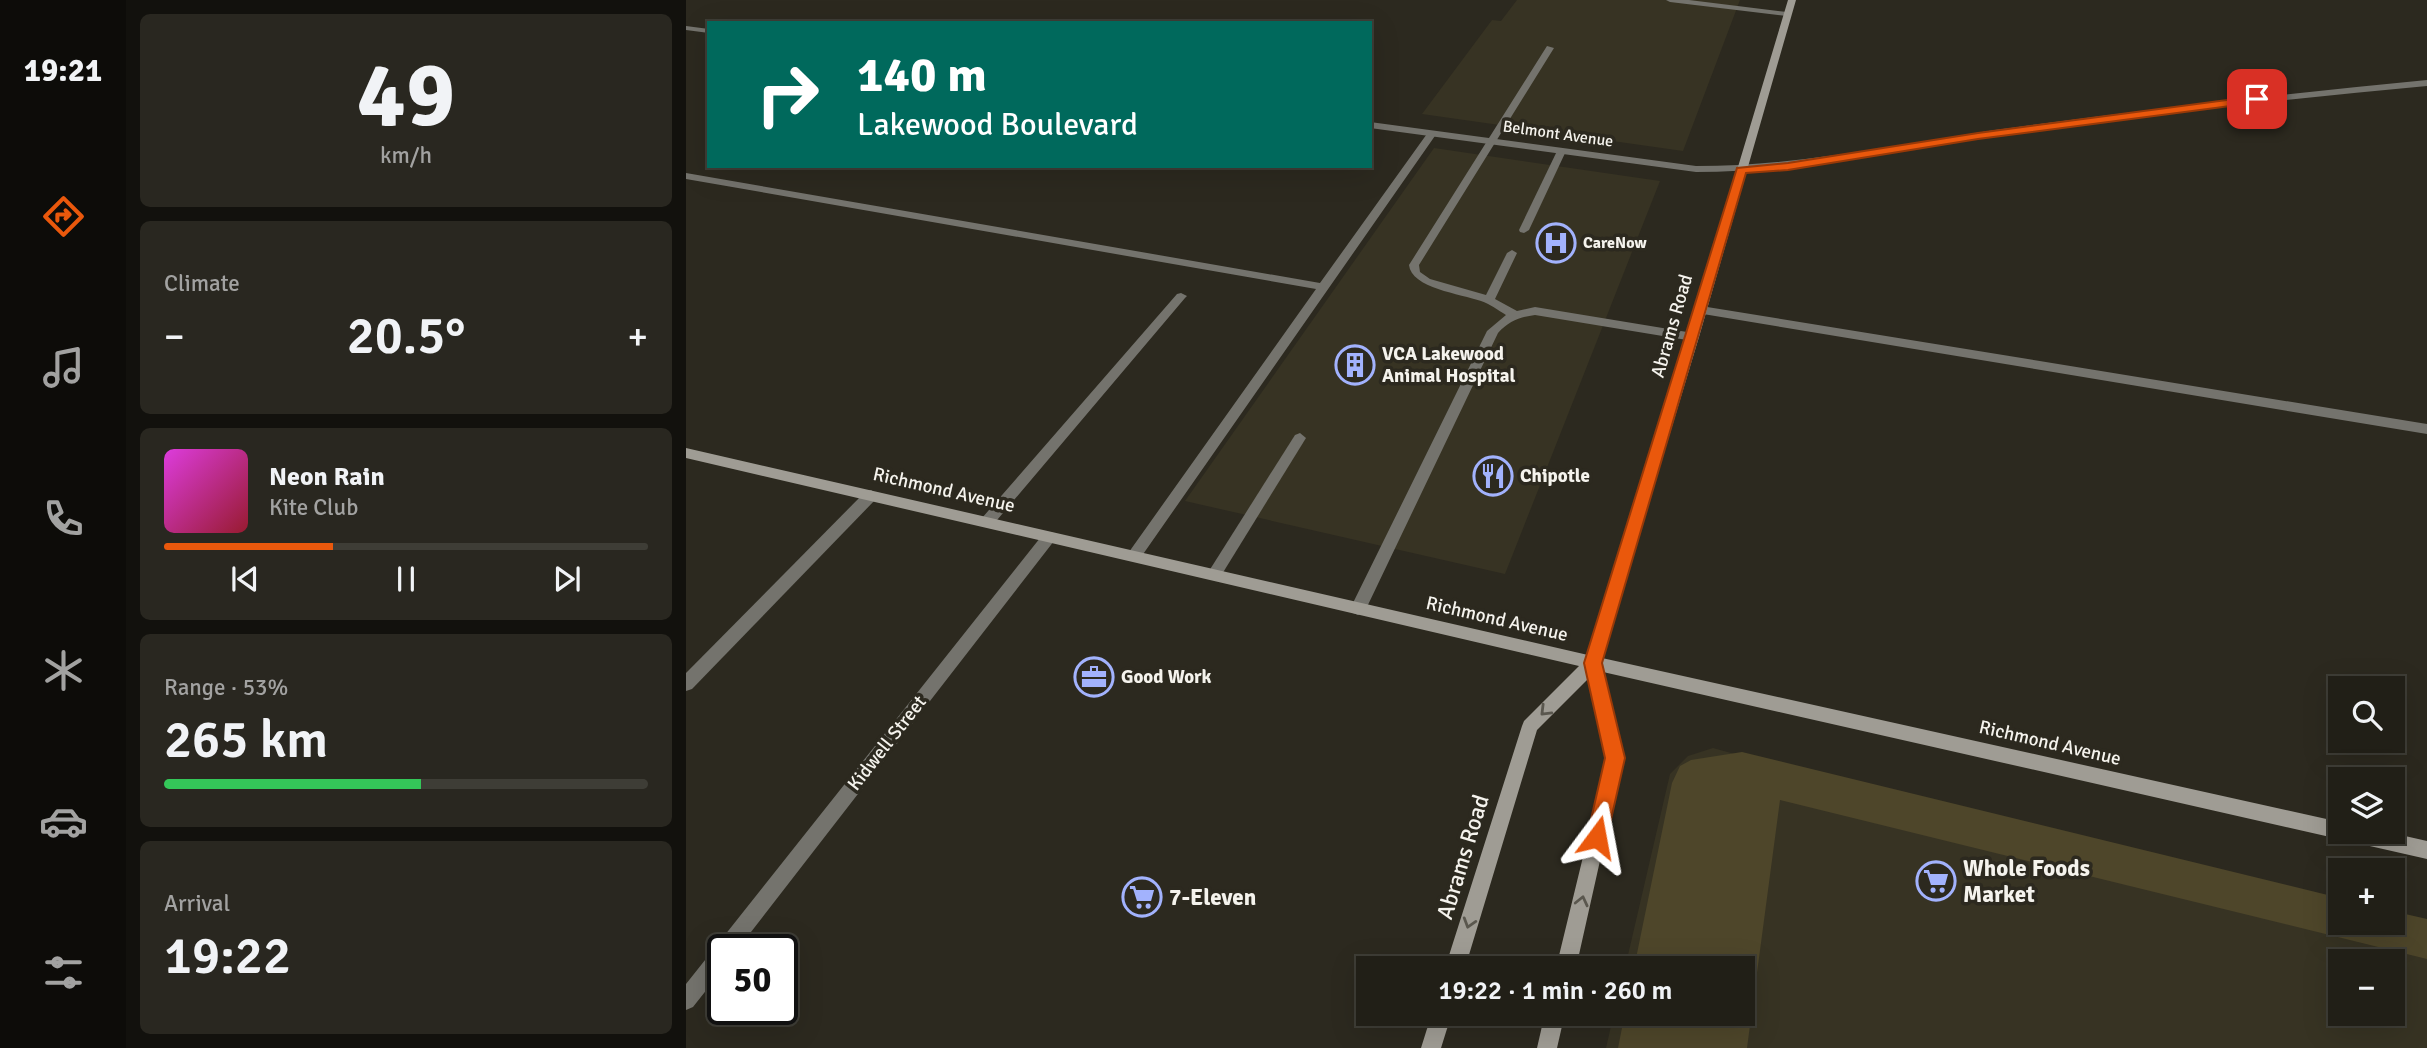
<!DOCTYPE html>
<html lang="en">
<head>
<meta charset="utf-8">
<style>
	:root { --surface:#211f17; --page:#292720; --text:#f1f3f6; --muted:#a2a2a1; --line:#3e3d36; --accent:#ea580c }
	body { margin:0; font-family:Signika,sans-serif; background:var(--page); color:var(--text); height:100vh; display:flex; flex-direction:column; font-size:26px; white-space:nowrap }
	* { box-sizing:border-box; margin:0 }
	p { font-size:23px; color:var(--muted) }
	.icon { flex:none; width:38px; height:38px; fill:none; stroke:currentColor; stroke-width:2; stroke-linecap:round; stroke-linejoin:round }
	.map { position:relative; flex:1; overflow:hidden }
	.details { display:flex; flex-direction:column; gap:14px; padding:14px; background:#12110d; width:560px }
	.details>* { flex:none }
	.guide { position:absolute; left:21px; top:21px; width:665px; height:147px; border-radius:0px; box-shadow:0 7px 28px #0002,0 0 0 2px var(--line); background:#00695c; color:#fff; overflow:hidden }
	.controls { position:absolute; left:1642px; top:676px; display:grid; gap:14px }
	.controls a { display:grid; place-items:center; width:77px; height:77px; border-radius:0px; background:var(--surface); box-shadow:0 7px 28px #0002,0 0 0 2px var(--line); font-size:35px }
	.speed { position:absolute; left:21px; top:934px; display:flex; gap:14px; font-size:35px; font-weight:700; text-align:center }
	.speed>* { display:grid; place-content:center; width:91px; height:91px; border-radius:50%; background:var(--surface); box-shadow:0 7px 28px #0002,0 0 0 2px var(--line); line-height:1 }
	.speed .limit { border:4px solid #111; border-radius:10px; background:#fff; color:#111 }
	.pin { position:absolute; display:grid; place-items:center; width:60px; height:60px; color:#fff; margin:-30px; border-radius:14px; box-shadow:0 4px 10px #0006 }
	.me { position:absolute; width:77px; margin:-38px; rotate:13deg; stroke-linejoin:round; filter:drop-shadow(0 0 5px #0008) }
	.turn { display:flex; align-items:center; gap:24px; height:147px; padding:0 35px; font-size:32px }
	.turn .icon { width:91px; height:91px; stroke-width:2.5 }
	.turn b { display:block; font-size:49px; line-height:60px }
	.big { font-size:52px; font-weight:600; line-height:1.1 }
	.details .tile { flex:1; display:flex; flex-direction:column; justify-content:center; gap:10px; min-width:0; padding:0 24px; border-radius:10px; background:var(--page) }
	.details .dial { align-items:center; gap:0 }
	.dial b { font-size:91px; line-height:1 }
	.song { display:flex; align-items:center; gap:21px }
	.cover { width:84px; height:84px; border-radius:10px; background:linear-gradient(135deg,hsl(300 70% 55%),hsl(350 70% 35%)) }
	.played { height:7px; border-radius:4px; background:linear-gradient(90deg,var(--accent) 35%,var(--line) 35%) }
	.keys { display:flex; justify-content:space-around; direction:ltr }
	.heat { display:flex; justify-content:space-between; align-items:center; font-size:38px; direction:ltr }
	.charge { height:10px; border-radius:5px; background:linear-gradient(90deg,#34c759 53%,var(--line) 0) }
	.trip { position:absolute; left:670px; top:956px; width:399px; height:70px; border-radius:0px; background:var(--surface); box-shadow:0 7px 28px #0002,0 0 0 2px var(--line); font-weight:600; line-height:70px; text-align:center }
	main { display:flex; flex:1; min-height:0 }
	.tab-bar { display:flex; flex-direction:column; width:126px; justify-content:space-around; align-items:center; background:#0d0c09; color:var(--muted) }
	.tab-bar .icon { width:49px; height:49px }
	.tab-bar .on { color:var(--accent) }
	.tab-bar b { font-size:32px; color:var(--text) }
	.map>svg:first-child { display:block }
	.built { fill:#373323; fill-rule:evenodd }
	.green { fill:#4e462a }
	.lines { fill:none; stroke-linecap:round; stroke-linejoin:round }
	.lane { fill:#74736d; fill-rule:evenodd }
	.street { fill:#74736d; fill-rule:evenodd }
	.secondary { fill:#9f9c94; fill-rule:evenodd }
	.oneway { stroke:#5a574e }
	.route { fill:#ea580c; stroke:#983908; stroke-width:2 }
	.labels { text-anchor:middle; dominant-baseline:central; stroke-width:7; stroke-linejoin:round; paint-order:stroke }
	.far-street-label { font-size:16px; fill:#f5f3ed; stroke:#2c291f }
	.far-poi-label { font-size:16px; font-weight:bold; fill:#f5f3ed; stroke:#2c291f; text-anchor:start }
	.street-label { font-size:19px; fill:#f5f3ed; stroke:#2c291f }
	.poi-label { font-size:19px; font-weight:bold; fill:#f5f3ed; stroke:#2c291f; text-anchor:start }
	.near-street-label { font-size:23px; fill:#f5f3ed; stroke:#2c291f }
	.near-poi-label { font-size:23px; font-weight:bold; fill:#f5f3ed; stroke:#2c291f; text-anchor:start }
</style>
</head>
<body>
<main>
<nav class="tab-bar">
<b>19:21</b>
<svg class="icon on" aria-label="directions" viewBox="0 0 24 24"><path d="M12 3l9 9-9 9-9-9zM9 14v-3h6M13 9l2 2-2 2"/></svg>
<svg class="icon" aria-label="music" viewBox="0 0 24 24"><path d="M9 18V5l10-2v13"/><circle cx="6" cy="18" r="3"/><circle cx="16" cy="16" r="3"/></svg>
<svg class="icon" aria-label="phone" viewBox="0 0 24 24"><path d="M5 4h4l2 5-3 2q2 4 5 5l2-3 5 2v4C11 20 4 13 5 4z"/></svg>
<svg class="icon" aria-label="climate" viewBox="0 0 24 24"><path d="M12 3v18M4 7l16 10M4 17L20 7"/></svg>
<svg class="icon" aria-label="car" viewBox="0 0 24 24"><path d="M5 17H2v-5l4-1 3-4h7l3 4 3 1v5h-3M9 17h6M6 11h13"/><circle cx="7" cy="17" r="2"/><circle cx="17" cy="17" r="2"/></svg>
<svg class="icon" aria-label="filters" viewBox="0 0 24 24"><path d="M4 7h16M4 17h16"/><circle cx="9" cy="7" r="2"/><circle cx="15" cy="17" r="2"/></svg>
</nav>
<section class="details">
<div class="tile dial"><b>49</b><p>km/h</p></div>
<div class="tile"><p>Climate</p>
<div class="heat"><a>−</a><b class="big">20.5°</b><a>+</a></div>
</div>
<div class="tile">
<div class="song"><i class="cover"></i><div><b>Neon Rain</b><p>Kite Club</p></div></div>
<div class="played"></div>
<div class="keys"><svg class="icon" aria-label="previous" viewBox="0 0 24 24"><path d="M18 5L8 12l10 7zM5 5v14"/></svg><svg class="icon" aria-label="pause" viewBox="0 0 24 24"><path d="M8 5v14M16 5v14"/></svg><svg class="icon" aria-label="next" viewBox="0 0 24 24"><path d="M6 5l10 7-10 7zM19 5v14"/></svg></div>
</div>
<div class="tile"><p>Range · 53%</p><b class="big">265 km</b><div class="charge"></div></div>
<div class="tile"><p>Arrival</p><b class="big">19:22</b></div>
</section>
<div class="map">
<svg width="1741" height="1048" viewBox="0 0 1741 1048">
	<rect width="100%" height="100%" fill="#2c291f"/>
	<g class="built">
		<polygon points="831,0 1054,0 997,151 736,114 806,20 815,21"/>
		<polygon points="748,148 974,181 819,574 499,501"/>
		<path d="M 1027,748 L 1654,922 L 1741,919 L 1741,1048 L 920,1048 L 928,1013 L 1057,1013 L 1057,968 L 939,968 L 984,774 L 1002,756 ZM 1654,961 L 1706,961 L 1706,1013 L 1654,1013 Z"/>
	</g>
	<polygon class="green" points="1056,752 1654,898 1654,922 1706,922 1706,911 1741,919 1741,959 1094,800 1061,1048 932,1048 939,1013 1057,1013 1057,968 948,968 986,783 994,766 1005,760"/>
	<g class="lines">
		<g class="lane">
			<polygon points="980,0 1003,0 1101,12 1105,14 1101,16 984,2"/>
			<path d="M 861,46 L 868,48 L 733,265 L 734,272 L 744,279 L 800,295 L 821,253 L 826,250 L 831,253 L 809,299 L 831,311 L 849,307 L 1007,333 L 1013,337 L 1007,341 L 849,315 C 834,317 823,321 812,333 L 680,609 L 677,613 L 672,615 L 667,613 L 664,609 L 801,331 L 820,315 C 812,310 804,304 795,301 C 775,294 725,288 723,265 Z"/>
			<polygon points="743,131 751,133 453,560 443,560 441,556 443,552 630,289 0,179 0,173 634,283"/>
			<polygon points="872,149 880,151 843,230 838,233 834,232 833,230"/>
			<polygon points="495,293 501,296 499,298 306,526 296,526 294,522 296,518 491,294"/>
			<polygon points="1015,306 1741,424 1741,434 1011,313 1011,307"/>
			<polygon points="614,433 620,438 533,579 523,579 521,575 523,571 609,435"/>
			<polygon points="185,490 192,495 190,499 6,689 0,691 0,673 180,491"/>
		</g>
		<g class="street">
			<polygon points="0,26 23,29 23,33 0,30"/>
			<path d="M 1741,80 L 1741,86 C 1597,99 1453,116 1309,136 C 1209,150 1112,172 1010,172 L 684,128 L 684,122 L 1010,166 C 1112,166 1209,145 1309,130 C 1453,110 1597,94 1741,80 Z"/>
			<polygon points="363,532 368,533 370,537 368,541 51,950 37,950 37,969 7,1007 0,1010 0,984 358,533"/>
		</g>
		<g class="secondary">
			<polygon points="1102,0 1110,0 1013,337 916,658 1654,822 1654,831 1697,831 1741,841 1741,859 917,672 937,758 890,968 870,968 921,758 903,678 851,730 779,968 759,968 836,726 838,721 893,666 0,458 0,448 902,655 1001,337"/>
			<polygon points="746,1013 766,1013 755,1048 735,1048"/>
			<polygon points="859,1013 879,1013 871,1048 851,1048"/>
		</g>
	</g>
	<defs><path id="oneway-chevron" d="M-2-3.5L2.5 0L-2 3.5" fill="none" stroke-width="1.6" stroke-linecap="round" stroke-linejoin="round" transform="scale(1.75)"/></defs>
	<g class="oneway">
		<use href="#oneway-chevron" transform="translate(859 711) rotate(135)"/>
		<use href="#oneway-chevron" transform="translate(896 901) rotate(-77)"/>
		<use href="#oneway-chevron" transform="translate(783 923) rotate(107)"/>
	</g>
	<polygon class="route" points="1571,96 1575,102 1292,139 1102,170 1060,173 916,663 939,758 921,837 918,844 911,847 904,844 901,837 919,758 898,663 1051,168 1102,163 1292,133"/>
	<defs>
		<g id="hospital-ring" transform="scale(2.0125)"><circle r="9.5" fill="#2c291f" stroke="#a2b2fd" stroke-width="1.5"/><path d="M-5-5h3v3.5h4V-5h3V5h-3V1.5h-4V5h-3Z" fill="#a2b2fd"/></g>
		<g id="building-ring" transform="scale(2.0125)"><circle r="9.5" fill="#2c291f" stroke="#a2b2fd" stroke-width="1.5"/><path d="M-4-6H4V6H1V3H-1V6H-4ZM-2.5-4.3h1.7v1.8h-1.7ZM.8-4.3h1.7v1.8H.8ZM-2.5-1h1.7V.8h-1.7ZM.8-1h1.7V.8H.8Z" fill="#a2b2fd"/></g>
		<g id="restaurant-ring" transform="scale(2.0125)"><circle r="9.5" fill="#2c291f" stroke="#a2b2fd" stroke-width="1.5"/><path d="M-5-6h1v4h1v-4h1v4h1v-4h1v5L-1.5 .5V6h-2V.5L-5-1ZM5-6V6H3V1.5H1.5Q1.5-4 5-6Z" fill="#a2b2fd"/></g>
		<g id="office-ring" transform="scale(2.0125)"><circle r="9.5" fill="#2c291f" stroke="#a2b2fd" stroke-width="1.5"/><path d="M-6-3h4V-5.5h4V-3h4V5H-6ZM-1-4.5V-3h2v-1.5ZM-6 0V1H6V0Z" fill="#a2b2fd"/></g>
		<g id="supermarket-ring" transform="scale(2.0125)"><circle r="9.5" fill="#2c291f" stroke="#a2b2fd" stroke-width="1.5"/><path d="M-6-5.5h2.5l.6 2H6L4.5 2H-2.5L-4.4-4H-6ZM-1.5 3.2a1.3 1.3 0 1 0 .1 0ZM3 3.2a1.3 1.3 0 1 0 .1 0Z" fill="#a2b2fd"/></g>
	</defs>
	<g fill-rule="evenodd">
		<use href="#hospital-ring" x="870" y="243"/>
		<use href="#building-ring" x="669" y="365"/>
		<use href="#restaurant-ring" x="807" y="476"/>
		<use href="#office-ring" x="408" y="677"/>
		<use href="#supermarket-ring" x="1250" y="881"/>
		<use href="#supermarket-ring" x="456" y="897"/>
	</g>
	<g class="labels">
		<g class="far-street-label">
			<text transform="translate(872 134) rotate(8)">Belmont Avenue</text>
		</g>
		<g class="far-poi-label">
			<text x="897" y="243">CareNow</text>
		</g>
		<g class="street-label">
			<text transform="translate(986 326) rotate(-74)">Abrams Road</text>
			<text transform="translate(258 490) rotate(13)">Richmond Avenue</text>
			<text transform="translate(811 619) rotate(13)">Richmond Avenue</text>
			<text transform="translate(201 743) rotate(-52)">Kidwell Street</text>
			<text transform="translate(1364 743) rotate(13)">Richmond Avenue</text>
		</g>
		<g class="poi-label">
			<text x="696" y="354">VCA Lakewood<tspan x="696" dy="22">Animal Hospital</tspan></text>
			<text x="834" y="476">Chipotle</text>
			<text x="435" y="677">Good Work</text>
		</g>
		<g class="near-street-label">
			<text transform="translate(777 857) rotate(-73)">Abrams Road</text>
		</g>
		<g class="near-poi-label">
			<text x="1277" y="868">Whole Foods<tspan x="1277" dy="26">Market</tspan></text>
			<text x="483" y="897">7-Eleven</text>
		</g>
	</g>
</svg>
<div class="controls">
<a><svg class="icon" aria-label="search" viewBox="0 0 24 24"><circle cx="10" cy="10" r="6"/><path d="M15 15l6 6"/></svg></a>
<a><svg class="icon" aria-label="layers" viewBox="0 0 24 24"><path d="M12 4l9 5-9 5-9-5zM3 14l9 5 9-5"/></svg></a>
<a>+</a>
<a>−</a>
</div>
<div class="speed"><div class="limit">50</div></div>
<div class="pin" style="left:1571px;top:99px;background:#d93025"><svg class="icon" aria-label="arrive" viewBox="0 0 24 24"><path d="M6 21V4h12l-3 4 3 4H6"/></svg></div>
<svg class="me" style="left:911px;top:837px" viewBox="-20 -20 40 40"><path d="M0-17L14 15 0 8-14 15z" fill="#ea580c" stroke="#fff" stroke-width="4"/></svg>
<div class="trip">19:22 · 1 min · 260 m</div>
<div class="guide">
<div class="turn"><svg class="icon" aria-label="right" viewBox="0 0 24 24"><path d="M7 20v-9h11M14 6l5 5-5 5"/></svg><div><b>140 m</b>Lakewood Boulevard</div></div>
</div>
</div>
</main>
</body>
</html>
